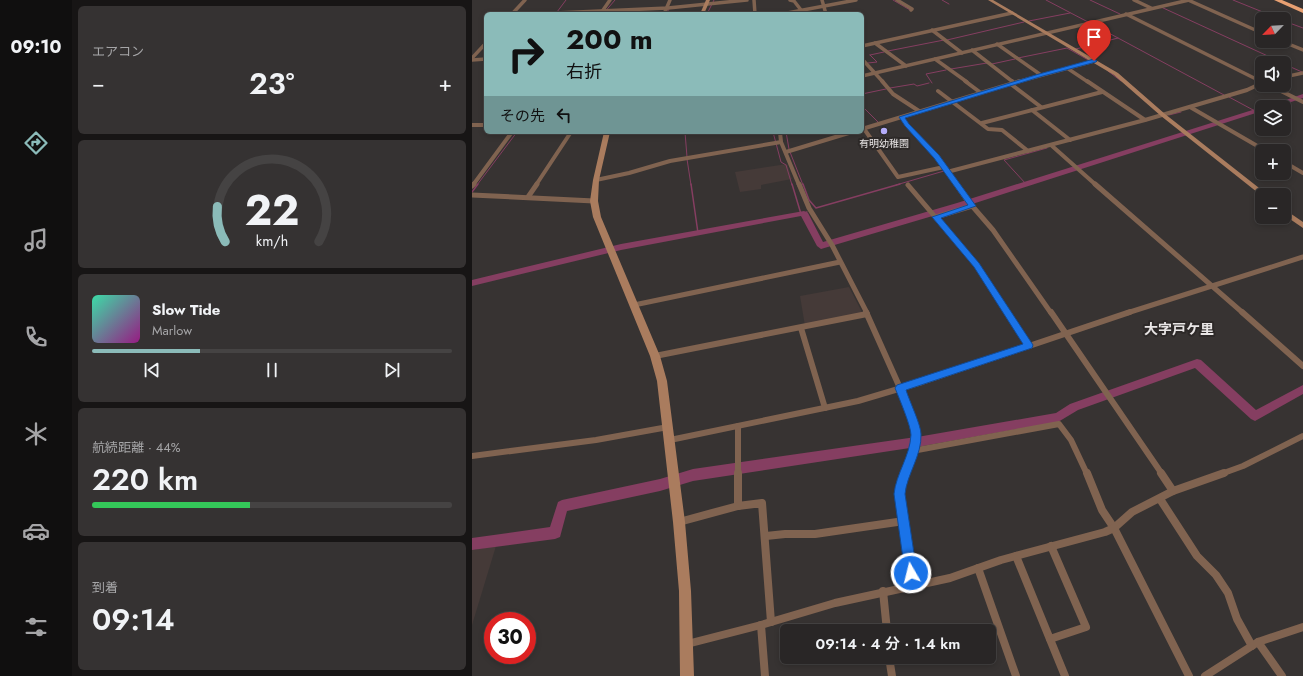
<!DOCTYPE html>
<html lang="ja">
<head>
<meta charset="utf-8">
<style>
	:root { --surface:#292626; --page:#353232; --text:#f1f3f6; --muted:#a5a5a7; --line:#454343; --accent:#8bbbb9 }
	body { margin:0; font-family:Jost,"Noto Sans JP",sans-serif; background:var(--page); color:var(--text); height:100vh; display:flex; flex-direction:column; font-size:15px; white-space:nowrap }
	* { box-sizing:border-box; margin:0 }
	p { font-size:13px; color:var(--muted) }
	.icon { flex:none; width:22px; height:22px; fill:none; stroke:currentColor; stroke-width:2; stroke-linecap:round; stroke-linejoin:round }
	.map { position:relative; flex:1; overflow:hidden }
	.sheet { display:flex; flex-direction:column; gap:6px; padding:6px; background:#171515; width:400px }
	.sheet>* { flex:none }
	.top-card { position:absolute; left:12px; top:12px; width:380px; height:122px; border-radius:6px; box-shadow:0 2px 6px #0003,0 0 0 1px var(--line); background:#8bbbb9; color:#111; overflow:hidden }
	.needle { width:26px; rotate:245deg }
	.tools { position:absolute; left:783px; top:12px; display:grid; gap:8px }
	.tools a { display:grid; place-items:center; width:36px; height:36px; border-radius:6px; background:var(--surface); box-shadow:0 2px 6px #0003,0 0 0 1px var(--line); font-size:20px }
	.speed { position:absolute; left:12px; top:612px; display:flex; gap:8px; font-size:20px; font-weight:700; text-align:center }
	.speed>* { display:grid; place-content:center; width:52px; height:52px; border-radius:50%; background:var(--surface); box-shadow:0 2px 6px #0003,0 0 0 1px var(--line); line-height:1 }
	.speed .limit { border:6px solid #d22; background:#fff; color:#111 }
	.pin { position:absolute; display:grid; place-items:center; width:34px; height:34px; color:#fff; margin:-41px -17px; border-radius:50% 50% 50% 0; rotate:-45deg; box-shadow:0 0 4px #0007 }
	.pin .icon { rotate:45deg }
	.me { position:absolute; width:44px; margin:-22px; rotate:352deg; stroke-linejoin:round; filter:drop-shadow(0 0 3px #0008) }
	.turn { display:flex; align-items:center; gap:14px; height:84px; padding:0 16px; font-size:18px }
	.turn .icon { width:52px; height:52px; stroke-width:2.5 }
	.turn b { display:block; font-size:28px; line-height:34px }
	.then { display:flex; align-items:center; height:38px; padding:0 16px; background:#0003; gap:8px; font-size:15px }
	.big { font-size:30px; font-weight:600; line-height:1.1 }
	.sheet .widget { flex:1; display:flex; flex-direction:column; justify-content:center; gap:6px; min-width:0; padding:0 14px; border-radius:6px; background:var(--page) }
	.sheet .dial { align-items:center; gap:0 }
	.dial svg { height:104px; overflow:visible; fill:none; stroke:var(--line); stroke-width:7; stroke-linecap:round; text-anchor:middle }
	.dial text { fill:var(--text); stroke:none }
	.song { display:flex; align-items:center; gap:12px }
	.cover { width:48px; height:48px; border-radius:6px; background:linear-gradient(135deg,hsl(160 70% 55%),hsl(310 70% 35%)) }
	.played { height:4px; border-radius:2px; background:linear-gradient(90deg,var(--accent) 30%,var(--line) 30%) }
	.keys { display:flex; justify-content:space-around; direction:ltr }
	.heat { display:flex; justify-content:space-between; align-items:center; font-size:22px; direction:ltr }
	.charge { height:6px; border-radius:3px; background:linear-gradient(90deg,#34c759 44%,var(--line) 0) }
	.trip { position:absolute; left:308px; top:624px; width:216px; height:40px; border-radius:6px; background:var(--surface); box-shadow:0 2px 6px #0003,0 0 0 1px var(--line); font-weight:600; line-height:40px; text-align:center }
	main { display:flex; flex:1; min-height:0 }
	.menu { display:flex; flex-direction:column; width:72px; justify-content:space-around; align-items:center; background:#100f0f; color:var(--muted) }
	.menu .icon { width:28px; height:28px }
	.menu .on { color:var(--accent) }
	.menu b { font-size:18px; color:var(--text) }
	.map>svg:first-child { display:block }
	.built { fill:#453a38 }
	.lines { fill:none; stroke-linecap:round; stroke-linejoin:round }
	.stream-far1 { stroke:#853e61; stroke-width:1 }
	.stream { stroke:#853e61; stroke-width:1.5 }
	.river { fill:#853e61; fill-rule:evenodd }
	.street-far4 { stroke:#806350; stroke-width:3.5 }
	.street-far3 { stroke:#806350; stroke-width:4 }
	.street-far2 { stroke:#806350; stroke-width:5 }
	.street-far1 { stroke:#806350; stroke-width:6 }
	.street { stroke:#806350; stroke-width:8 }
	.secondary { fill:#aa7c5e; fill-rule:evenodd }
	.highway { fill:#e8a072; fill-rule:evenodd }
	.route { fill:#1a73e8; stroke:#114b97 }
	.poi-dot { fill:#b4acf9; stroke:#2d2928; stroke-width:1.5 }
	.labels { text-anchor:middle; dominant-baseline:central; stroke-width:4; stroke-linejoin:round; paint-order:stroke }
	.far-poi-label { font-size:10px; fill:#e8e5e5; stroke:#2d2928 }
	.quarter-label { font-size:14px; font-weight:bold; fill:#e8e5e5; stroke:#2d2928 }
</style>
</head>
<body>
<main>
<nav class="menu">
<b>09:10</b>
<svg class="icon on" aria-label="directions" viewBox="0 0 24 24"><path d="M12 3l9 9-9 9-9-9zM9 14v-3h6M13 9l2 2-2 2"/></svg>
<svg class="icon" aria-label="music" viewBox="0 0 24 24"><path d="M9 18V5l10-2v13"/><circle cx="6" cy="18" r="3"/><circle cx="16" cy="16" r="3"/></svg>
<svg class="icon" aria-label="phone" viewBox="0 0 24 24"><path d="M5 4h4l2 5-3 2q2 4 5 5l2-3 5 2v4C11 20 4 13 5 4z"/></svg>
<svg class="icon" aria-label="climate" viewBox="0 0 24 24"><path d="M12 3v18M4 7l16 10M4 17L20 7"/></svg>
<svg class="icon" aria-label="car" viewBox="0 0 24 24"><path d="M5 17H2v-5l4-1 3-4h7l3 4 3 1v5h-3M9 17h6M6 11h13"/><circle cx="7" cy="17" r="2"/><circle cx="17" cy="17" r="2"/></svg>
<svg class="icon" aria-label="filters" viewBox="0 0 24 24"><path d="M4 7h16M4 17h16"/><circle cx="9" cy="7" r="2"/><circle cx="15" cy="17" r="2"/></svg>
</nav>
<section class="sheet">
<div class="widget"><p>エアコン</p>
<div class="heat"><a>−</a><b class="big">23°</b><a>+</a></div>
</div>
<div class="widget dial"><svg viewBox="0 0 100 80">
<path d="M14 69A42 42 0 1 1 86 69"/>
<path d="M14 69A42 42 0 0 1 8 42" stroke="#8bbbb9"/>
<text x="50" y="56" font-size="32" font-weight="700">22</text>
<text x="50" y="72" font-size="11">km/h</text>
</svg></div>
<div class="widget">
<div class="song"><i class="cover"></i><div><b>Slow Tide</b><p>Marlow</p></div></div>
<div class="played"></div>
<div class="keys"><svg class="icon" aria-label="previous" viewBox="0 0 24 24"><path d="M18 5L8 12l10 7zM5 5v14"/></svg><svg class="icon" aria-label="pause" viewBox="0 0 24 24"><path d="M8 5v14M16 5v14"/></svg><svg class="icon" aria-label="next" viewBox="0 0 24 24"><path d="M6 5l10 7-10 7zM19 5v14"/></svg></div>
</div>
<div class="widget"><p>航続距離 · 44%</p><b class="big">220 km</b><div class="charge"></div></div>
<div class="widget"><p>到着</p><b class="big">09:14</b></div>
</section>
<div class="map">
<svg width="831" height="676" viewBox="0 0 831 676">
	<rect width="100%" height="100%" fill="#373332"/>
	<g class="built">
		<polygon points="315,164 320,179 289,185 289,189 268,192 263,172"/>
		<polygon points="377,287 391,314 333,326 328,296"/>
		<polygon points="24,546 0,625 0,550"/>
	</g>
	<g class="lines">
		<g class="stream-far1">
			<polyline points="421,0 438,10"/>
			<polyline points="470,0 477,4"/>
			<polyline points="574,0 616,22"/>
			<polyline points="618,0 648,14"/>
			<polyline points="761,0 808,19"/>
			<polyline points="689,7 811,63"/>
			<polyline points="85,12 94,0"/>
			<polyline points="131,14 143,0"/>
			<polyline points="194,14 197,9"/>
			<polyline points="235,14 242,0"/>
			<polyline points="557,21 598,13"/>
			<polyline points="812,21 831,28"/>
			<polyline points="620,24 752,95"/>
			<polyline points="475,40 552,22"/>
			<polyline points="604,49 646,38"/>
			<polyline points="416,51 472,40"/>
			<polyline points="398,55 412,52"/>
			<polyline points="546,58 595,48 618,61"/>
			<polyline points="396,63 405,62 398,55"/>
			<polyline points="520,64 543,59"/>
			<polyline points="812,64 830,72"/>
			<polyline points="479,69 515,63"/>
			<polyline points="636,71 649,81"/>
			<polyline points="460,83 454,74 474,70"/>
			<polyline points="418,88 442,84 445,86 457,83"/>
			<polyline points="390,94 414,89"/>
			<polyline points="757,97 783,111"/>
			<polyline points="390,106 406,122"/>
			<polyline points="697,115 709,112"/>
			<polyline points="213,132 215,157"/>
			<polyline points="301,132 309,162 314,165 320,185"/>
			<polyline points="314,132 317,149"/>
			<polyline points="318,152 331,185"/>
			<polyline points="215,159 219,185"/>
			<polyline points="554,184 532,160 575,148"/>
			<polyline points="5,185 45,132"/>
			<polyline points="424,185 472,171"/>
		</g>
		<g class="stream">
			<polyline points="219,184 226,233"/>
			<polyline points="320,184 329,214"/>
			<polyline points="331,184 337,200 344,208 428,184"/>
			<polyline points="0,192 6,184"/>
			<polyline points="332,213 335,212"/>
		</g>
		<g class="river">
			<polygon points="831,94 831,98 804,107 794,107"/>
			<polygon points="790,107 790,111 491,207 349,249 345,246 329,216 149,250 0,286 0,280 149,244 332,211 336,213 351,242 485,203"/>
			<polygon points="725,359 729,360 784,410 831,385 831,394 783,421 779,419 723,368 606,410 586,422 451,446 221,481 188,491 95,511 88,537 83,539 0,550 0,538 78,527 86,502 90,500 188,479 221,469 451,436 584,413 598,404"/>
		</g>
		<g class="street-far4">
			<polyline points="282,0 283,14"/>
			<polyline points="318,0 322,1 329,10"/>
			<polyline points="350,0 354,14"/>
			<polyline points="425,0 440,9 439,10"/>
			<polyline points="662,0 679,8"/>
			<polyline points="716,0 790,33"/>
			<polyline points="129,13 138,0"/>
			<polyline points="40,14 53,0"/>
			<polyline points="60,14 196,8 275,0"/>
			<polyline points="192,14 198,0"/>
			<polyline points="310,14 384,0"/>
			<polyline points="654,14 790,82"/>
			<polyline points="460,30 490,53"/>
			<polyline points="809,41 831,50"/>
			<polyline points="403,43 434,66"/>
			<polyline points="525,44 569,75"/>
			<polyline points="390,46 540,13"/>
			<polyline points="500,50 541,82"/>
			<polyline points="0,58 14,43"/>
			<polyline points="390,59 411,82"/>
			<polyline points="463,59 495,82"/>
			<polyline points="0,60 14,59"/>
			<polyline points="595,68 616,82"/>
			<polyline points="390,76 717,0"/>
			<polyline points="812,77 831,73"/>
			<polyline points="545,82 622,61"/>
		</g>
		<g class="street-far3">
			<polyline points="410,81 421,94 447,111"/>
			<polyline points="493,81 509,93"/>
			<polyline points="540,81 540,85 569,107"/>
			<polyline points="615,81 673,120"/>
			<polyline points="789,81 790,82"/>
			<polyline points="797,85 831,102"/>
			<polyline points="466,91 516,129 530,130 556,151"/>
			<polyline points="718,107 794,151"/>
			<polyline points="560,110 598,140"/>
			<polyline points="430,117 435,125 465,157 484,185"/>
			<polyline points="510,123 630,92"/>
			<polyline points="0,125 14,125"/>
			<polyline points="390,126 426,177 472,167"/>
			<polyline points="390,129 548,81"/>
			<polyline points="308,132 309,142 327,185"/>
			<polyline points="579,145 624,185"/>
			<polyline points="314,152 380,132"/>
			<polyline points="812,162 831,173"/>
			<polyline points="475,172 673,120 775,90 790,83"/>
			<polyline points="124,180 157,173 198,161 309,142"/>
			<polyline points="1,185 40,132"/>
			<polyline points="64,185 99,132"/>
		</g>
		<g class="street-far2">
			<polyline points="327,184 337,208 360,245 395,313"/>
			<polyline points="484,184 495,200 521,230 579,313"/>
			<polyline points="623,184 771,313"/>
			<polyline points="436,185 504,265 536,313"/>
			<polyline points="0,186 2,184"/>
			<polyline points="0,195 122,201"/>
			<polyline points="56,197 65,184"/>
			<polyline points="464,217 500,206"/>
			<polyline points="162,305 368,262"/>
			<polyline points="655,313 831,257"/>
		</g>
		<g class="street-far1">
			<polyline points="394,312 428,388 444,433 442,446 432,474"/>
			<polyline points="535,312 557,345"/>
			<polyline points="579,312 690,474"/>
			<polyline points="770,312 831,366"/>
			<polyline points="329,328 353,408"/>
			<polyline points="183,356 395,314"/>
			<polyline points="266,426 266,474"/>
			<polyline points="198,440 386,401 450,382 658,312"/>
			<polyline points="440,451 587,424 599,440 615,474"/>
			<polyline points="0,456 124,440 196,427"/>
			<polyline points="749,474 771,466 831,436"/>
		</g>
		<g class="street">
			<polyline points="266,473 266,506"/>
			<polyline points="432,473 428,485 428,494 441,586"/>
			<polyline points="615,473 630,510 642,528 717,676"/>
			<polyline points="689,473 701,491"/>
			<polyline points="688,499 725,556 744,575 756,593 765,619 780,646"/>
			<polyline points="207,522 266,506 290,503 299,622"/>
			<polyline points="294,536 313,534 343,534 432,521"/>
			<polyline points="544,556 593,676"/>
			<polyline points="506,568 544,676"/>
			<polyline points="411,591 415,631"/>
			<polyline points="289,625 293,676"/>
			<polyline points="578,639 614,627 579,546"/>
			<polyline points="786,642 810,676"/>
			<polyline points="215,644 289,625 363,603 478,578 529,560 633,532 642,528 660,512 701,491 752,473"/>
			<polyline points="417,657 420,676"/>
			<polyline points="733,676 786,642 831,627"/>
		</g>
		<g class="secondary">
			<polygon points="234,0 238,0 232,14 228,14"/>
			<polygon points="516,0 521,0 646,73 693,114 796,195 790,195 790,196 689,116 642,75"/>
			<polygon points="132,132 138,132 127,180 126,201 129,217 188,356 195,381 213,522 219,591 222,676 208,676 207,591 201,522 185,381 178,356 121,217 118,201 121,180"/>
			<polygon points="812,209 831,222 831,228 812,215"/>
		</g>
		<polygon class="highway" points="802,0 810,0 831,9 831,13"/>
	</g>
	<path class="route" d="M 622,59 L 625,61 L 624,62 L 571,76 L 433,118 L 437,124 L 467,155 L 504,206 L 469,218 L 507,263 L 561,345 L 560,348 L 434,390 C 437,400 449,425 449,434 C 450,455 435,474 433,494 L 445,573 L 444,577 L 439,579 L 435,577 L 433,573 L 422,494 C 424,474 438,456 439,435 C 439,426 427,398 423,388 L 425,385 L 551,344 L 502,267 L 460,217 L 496,205 L 462,158 L 433,126 L 427,117 L 567,74 Z"/>
	<circle class="poi-dot" cx="412" cy="131" r="4"/>
	<g class="labels">
		<g class="far-poi-label">
			<text x="412" y="143">有明幼稚園</text>
		</g>
		<g class="quarter-label">
			<text x="707" y="329">大字戸ケ里</text>
		</g>
	</g>
</svg>
<div class="tools">
<a><svg class="needle" viewBox="-14 -14 28 28"><path d="M0-13l5 13h-10z" fill="#e53935"/><path d="M0 13l5-13h-10z" fill="#a5a5a7"/></svg></a>
<a><svg class="icon" aria-label="sound" viewBox="0 0 24 24"><path d="M4 9h4l5-4v14l-5-4H4zM17 9q2 3 0 6"/></svg></a>
<a><svg class="icon" aria-label="layers" viewBox="0 0 24 24"><path d="M12 4l9 5-9 5-9-5zM3 14l9 5 9-5"/></svg></a>
<a>+</a>
<a>−</a>
</div>
<div class="speed"><div class="limit">30</div></div>
<div class="pin" style="left:622px;top:61px;background:#d93025"><svg class="icon" aria-label="arrive" viewBox="0 0 24 24"><path d="M6 21V4h12l-3 4 3 4H6"/></svg></div>
<svg class="me" style="left:439px;top:573px" viewBox="-20 -20 40 40"><circle r="17" fill="#1a73e8" stroke="#fff" stroke-width="3"/><path d="M0-11L8 9 0 5-8 9z" fill="#fff"/></svg>
<div class="trip">09:14 · 4 分 · 1.4 km</div>
<div class="top-card">
<div class="turn"><svg class="icon" aria-label="right" viewBox="0 0 24 24"><path d="M7 20v-9h11M14 6l5 5-5 5"/></svg><div><b>200 m</b>右折</div></div>
<div class="then">その先<svg class="icon" aria-label="left" viewBox="0 0 24 24"><path d="M17 20v-9H6M10 6l-5 5 5 5"/></svg></div>
</div>
</div>
</main>
</body>
</html>
